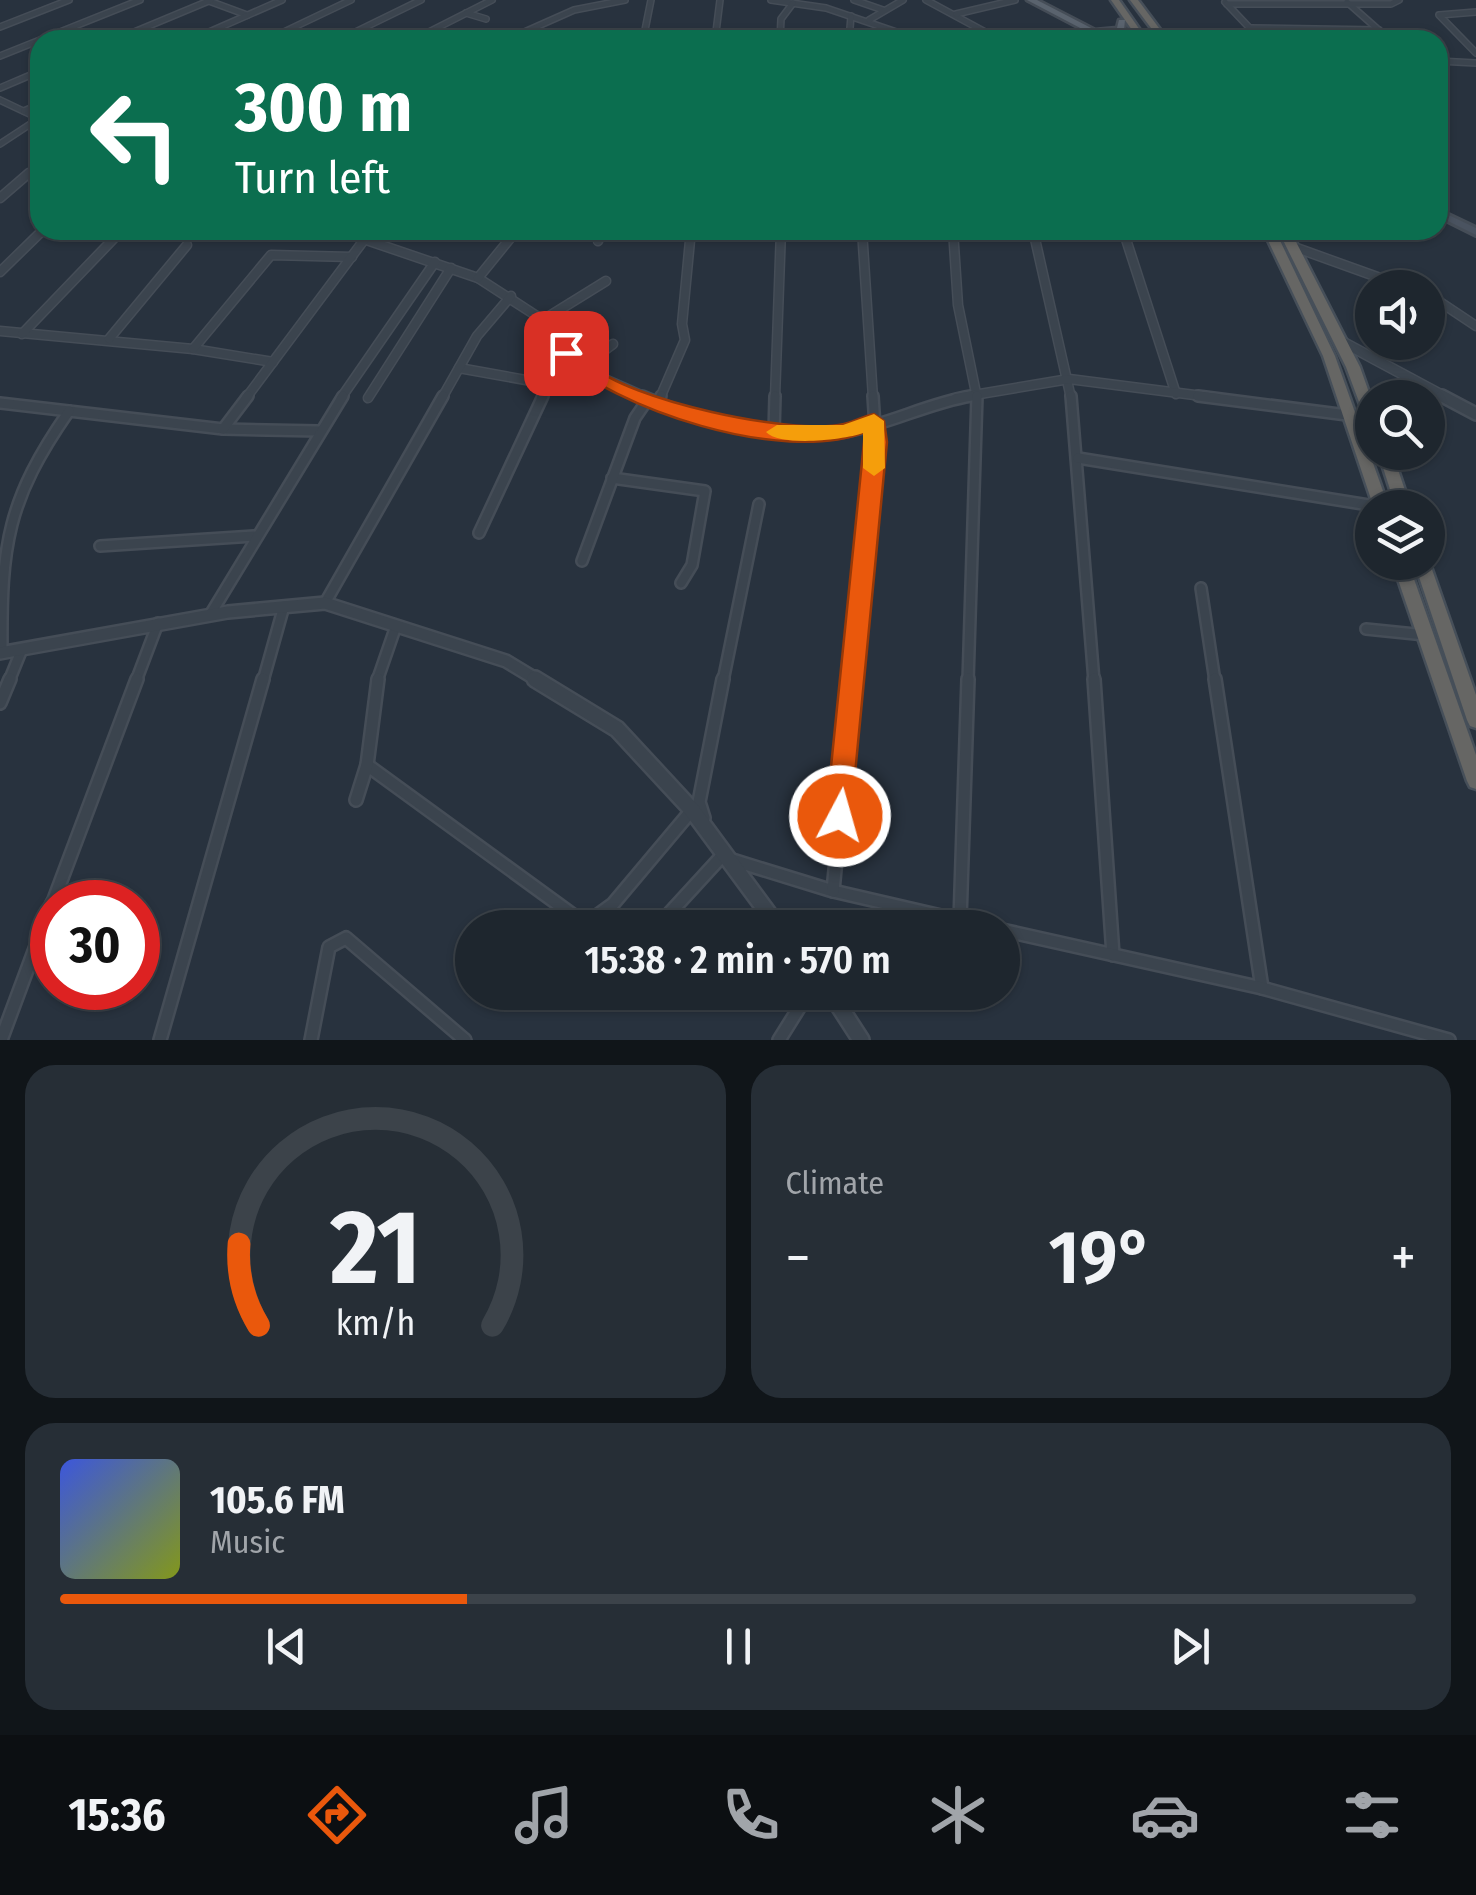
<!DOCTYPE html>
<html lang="en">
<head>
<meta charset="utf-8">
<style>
	:root { --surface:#1e262e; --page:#262e36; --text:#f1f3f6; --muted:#a1a5aa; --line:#3c434a; --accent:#ea580c }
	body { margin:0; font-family:"Fira Sans Condensed",sans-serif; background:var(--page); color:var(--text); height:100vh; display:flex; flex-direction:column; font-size:38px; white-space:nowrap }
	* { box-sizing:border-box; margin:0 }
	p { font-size:32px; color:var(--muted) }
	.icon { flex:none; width:55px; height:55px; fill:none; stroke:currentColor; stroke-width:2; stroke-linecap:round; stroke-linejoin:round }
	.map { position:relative; height:1040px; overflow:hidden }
	.side { display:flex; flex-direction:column; gap:25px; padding:25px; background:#101519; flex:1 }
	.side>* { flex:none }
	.hud { position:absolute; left:30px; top:30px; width:1418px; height:210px; border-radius:30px; box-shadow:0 2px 8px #0004,0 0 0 2px var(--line); background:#0b6e4f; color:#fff; overflow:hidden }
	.controls { position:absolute; left:1355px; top:270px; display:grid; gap:20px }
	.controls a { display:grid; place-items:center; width:90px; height:90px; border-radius:50%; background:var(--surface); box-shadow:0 2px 8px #0004,0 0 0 2px var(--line); font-size:50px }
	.speed { position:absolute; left:30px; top:880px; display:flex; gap:20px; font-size:50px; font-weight:700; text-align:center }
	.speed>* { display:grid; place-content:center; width:130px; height:130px; border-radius:50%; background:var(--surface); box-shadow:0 2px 8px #0004,0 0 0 2px var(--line); line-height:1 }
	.speed .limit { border:15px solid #d22; background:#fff; color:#111 }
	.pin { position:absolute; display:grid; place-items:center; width:85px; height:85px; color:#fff; margin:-42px; border-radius:20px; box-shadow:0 5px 15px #0006 }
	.me { position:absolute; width:110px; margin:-55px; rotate:6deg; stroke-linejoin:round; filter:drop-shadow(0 0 8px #0008) }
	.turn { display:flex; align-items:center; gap:35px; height:210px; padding:0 40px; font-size:45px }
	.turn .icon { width:130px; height:130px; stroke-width:2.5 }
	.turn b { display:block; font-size:70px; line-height:85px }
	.big { font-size:75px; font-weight:600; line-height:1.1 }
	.side .card { flex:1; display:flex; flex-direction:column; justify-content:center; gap:15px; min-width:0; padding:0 35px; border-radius:30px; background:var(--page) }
	.side .dial { align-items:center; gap:0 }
	.dial svg { height:260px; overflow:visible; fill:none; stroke:var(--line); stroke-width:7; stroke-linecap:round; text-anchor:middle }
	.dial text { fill:var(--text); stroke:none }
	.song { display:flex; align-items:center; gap:30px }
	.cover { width:120px; height:120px; border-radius:15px; background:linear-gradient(135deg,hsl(230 70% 55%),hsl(70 70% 35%)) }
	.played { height:10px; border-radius:5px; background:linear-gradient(90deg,var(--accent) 30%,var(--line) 30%) }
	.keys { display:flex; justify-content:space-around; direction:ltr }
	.heat { display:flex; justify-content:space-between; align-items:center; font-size:55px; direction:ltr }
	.side .tiles { flex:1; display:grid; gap:25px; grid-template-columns:1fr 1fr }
	.card:last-child { grid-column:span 2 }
	.trip { position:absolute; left:455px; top:910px; width:565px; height:100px; border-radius:50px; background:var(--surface); box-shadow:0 2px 8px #0004,0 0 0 2px var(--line); font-weight:600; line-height:100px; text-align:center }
	.tabs { display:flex; height:160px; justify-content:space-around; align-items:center; background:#0c0f12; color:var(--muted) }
	.tabs .icon { width:70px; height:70px }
	.tabs .selected { color:var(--accent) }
	.tabs b { font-size:45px; color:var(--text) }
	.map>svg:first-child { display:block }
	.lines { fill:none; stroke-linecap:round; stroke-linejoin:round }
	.minor-far3-casing { stroke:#454d57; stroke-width:8 }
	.minor-far2-casing { stroke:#454d57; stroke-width:11 }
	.minor-far1-casing { stroke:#454d57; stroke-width:14 }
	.minor-casing { stroke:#454d57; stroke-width:16 }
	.tertiary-far2-casing { stroke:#454d57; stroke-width:12 }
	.tertiary-far1-casing { stroke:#454d57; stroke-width:16 }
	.tertiary-casing { stroke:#454d57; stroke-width:20 }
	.secondary-casing { stroke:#454d57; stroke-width:6 }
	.primary-casing { stroke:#454d57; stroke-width:5 }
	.trunk-casing { stroke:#464f59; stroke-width:5 }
	.minor-far3 { stroke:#3b444e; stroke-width:5 }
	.minor-far2 { stroke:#3b444e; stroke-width:8 }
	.minor-far1 { stroke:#3b444e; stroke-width:9 }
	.minor { stroke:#3b444e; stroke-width:11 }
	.tertiary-far2 { stroke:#3b444e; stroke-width:9 }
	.tertiary-far1 { stroke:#3b444e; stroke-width:11 }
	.tertiary { stroke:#3b444e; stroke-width:15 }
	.secondary { fill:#4a5360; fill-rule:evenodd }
	.primary { fill:#5a636e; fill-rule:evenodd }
	.trunk { fill:#666664; fill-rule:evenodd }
	.route { fill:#ea580c; stroke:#983908; stroke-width:2.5 }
	.slow { fill:#f59e0b }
</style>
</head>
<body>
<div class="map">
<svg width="1476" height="1040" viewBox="0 0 1476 1040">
	<rect width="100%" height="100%" fill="#28323e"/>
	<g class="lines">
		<g class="minor-far3-casing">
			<g id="minor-far3">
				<polyline points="771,0 826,8 920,40"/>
				<polyline points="854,0 883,10"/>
				<polyline points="926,0 1000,40"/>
				<polyline points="209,1 247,15"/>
				<polyline points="1225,2 1261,40"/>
				<polyline points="1347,2 1390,40"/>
				<polyline points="1227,4 1391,4 1399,0"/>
				<polyline points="1476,12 1439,15 1476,53"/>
				<polyline points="466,13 486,19"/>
				<polyline points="956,14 1015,0"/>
				<polyline points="869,20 903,0"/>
				<polyline points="0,27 69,0"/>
				<polyline points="1251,28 1379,30"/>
				<polyline points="419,37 492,0"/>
				<polyline points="115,40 211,0"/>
				<polyline points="191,40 282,0"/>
				<polyline points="267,40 351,0"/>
				<polyline points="339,40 421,0"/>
				<polyline points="517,40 511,38 574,10 625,0"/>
				<polyline points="579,40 581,34"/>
				<polyline points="643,40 651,0"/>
				<polyline points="715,40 720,0"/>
				<polyline points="780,40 781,19 793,3"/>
				<polyline points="849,40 851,16"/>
				<polyline points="0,56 140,0"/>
				<polyline points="1438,61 1476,63"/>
				<polyline points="0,88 40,71"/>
				<polyline points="0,100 40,119"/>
				<polyline points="24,111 40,104"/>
				<polyline points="0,144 38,119"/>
				<polyline points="26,176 40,164"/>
			</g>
		</g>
		<g class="minor-far2-casing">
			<g id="minor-far2">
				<polyline points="0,198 29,173"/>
				<polyline points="337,230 478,278 543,320 589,372 648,398"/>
				<polyline points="862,230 873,398"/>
				<polyline points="953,230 958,305 977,398"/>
				<polyline points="1033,230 1071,398"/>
				<polyline points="1123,230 1176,394"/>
				<polyline points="1177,230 1259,230"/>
				<polyline points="598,241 602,230"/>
				<polyline points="1294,247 1408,288"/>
				<polyline points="0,272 43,230"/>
				<polyline points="478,278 517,230"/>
				<polyline points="1428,294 1476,326"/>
				<polyline points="543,320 606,281"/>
				<polyline points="0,331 193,349 273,362"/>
				<polyline points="22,334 122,230"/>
				<polyline points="109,339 187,245"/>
				<polyline points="193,349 271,255 352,257"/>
				<polyline points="582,367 613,344"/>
				<polyline points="459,368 548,384"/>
				<polyline points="246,398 364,240"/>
				<polyline points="341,398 435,262"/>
				<polyline points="368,398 451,268"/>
				<polyline points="442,398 477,336 511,296"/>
				<polyline points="541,398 571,348"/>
				<polyline points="660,398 685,340 682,324 691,230"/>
				<polyline points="775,398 781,230"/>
				<polyline points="956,398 1069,379 1218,398"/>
			</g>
		</g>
		<g class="minor-far1-casing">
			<g id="minor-far1">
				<path d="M 642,396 C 703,423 778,443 845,432 C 888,425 928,403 971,396"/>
				<polyline points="1071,396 1094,681"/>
				<polyline points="1198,396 1347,415"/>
				<polyline points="0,403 223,429 319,431"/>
				<polyline points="658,403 661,396"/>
				<polyline points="223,429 248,396"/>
				<polyline points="774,432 775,396"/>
				<polyline points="1078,458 1381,507"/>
				<polyline points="612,478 705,491 692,565 681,583"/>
				<polyline points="479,533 543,396"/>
				<polyline points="100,546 254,536"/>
				<polyline points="582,561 635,418 648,399"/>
				<polyline points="1201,588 1215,681"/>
				<polyline points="325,603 443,396"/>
				<polyline points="210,615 343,396"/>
				<polyline points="1366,629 1425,635"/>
				<path d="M 2,652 C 1,545 7,500 69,411"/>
				<polyline points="9,681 22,649"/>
				<polyline points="136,681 158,623"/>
				<polyline points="263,681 284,606"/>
				<polyline points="377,681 396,626"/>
				<polyline points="723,681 759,504"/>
				<polyline points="853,681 876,442 873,396"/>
				<polyline points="968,681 977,396"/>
			</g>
		</g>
		<g class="minor-casing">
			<g id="minor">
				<polyline points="1094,679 1113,955"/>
				<polyline points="1215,679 1262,988"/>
				<polyline points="0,703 10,679"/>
				<polyline points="367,765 577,918 591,920 613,904 692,810"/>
				<polyline points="356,800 367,765 378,679"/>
				<polyline points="704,818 699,802 723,679"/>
				<polyline points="729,859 833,891 993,928"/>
				<polyline points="833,891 853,679"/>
				<polyline points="53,902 137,679"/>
				<polyline points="960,920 968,679"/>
				<polyline points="656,928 722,856"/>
				<polyline points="1002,930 1262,988 1449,1040"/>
				<polyline points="596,996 599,992"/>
				<polyline points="1,1040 52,903"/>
				<polyline points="160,1040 263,679"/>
				<polyline points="311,1040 329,947 346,938 465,1040"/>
				<polyline points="779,1040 809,992"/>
			</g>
		</g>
		<g class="tertiary-far2-casing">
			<polyline id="tertiary-far2" points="1339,340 1447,398"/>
		</g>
		<g class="tertiary-far1-casing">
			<g id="tertiary-far1">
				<polyline points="1442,396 1476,414"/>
				<polyline points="0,653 228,612 325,603 506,661 539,681"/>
			</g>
		</g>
		<g class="tertiary-casing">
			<g id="tertiary">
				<polyline points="535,679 617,729 692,810 779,928"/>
				<polyline points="830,992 861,1040"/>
			</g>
		</g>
		<g class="secondary-casing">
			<polygon id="secondary" points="1438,210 1476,228 1476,235 1438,216"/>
		</g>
		<g class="primary-casing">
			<polygon id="primary" points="1027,0 1037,0 1095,30 1117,28 1119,20 1125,20 1124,30 1103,34 1113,40 1103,40"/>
		</g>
		<g class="trunk-casing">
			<g id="trunk">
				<polygon points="1111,0 1119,0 1147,40 1139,40"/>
				<polygon points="1130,0 1138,0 1168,40 1160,40"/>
				<polygon points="1263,230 1275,230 1335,356 1389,508 1374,508 1323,356"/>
				<polygon points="1278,230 1290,230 1360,367 1372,401 1372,423 1365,418 1346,367"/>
				<polygon points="1378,452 1392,452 1411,508 1396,508"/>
				<polygon points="1428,558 1476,695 1476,728 1470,726 1467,720 1414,562 1428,562"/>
				<polygon points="1392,562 1408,562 1476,755 1476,789 1470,787 1467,781"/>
			</g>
		</g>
		<use href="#minor-far3" class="minor-far3"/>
		<use href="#minor-far2" class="minor-far2"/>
		<use href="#minor-far1" class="minor-far1"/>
		<use href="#minor" class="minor"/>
		<use href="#tertiary-far2" class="tertiary-far2"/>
		<use href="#tertiary-far1" class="tertiary-far1"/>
		<use href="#tertiary" class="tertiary"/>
		<use href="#secondary" class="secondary"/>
		<use href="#primary" class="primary"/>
		<use href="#trunk" class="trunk"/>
	</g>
	<path class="route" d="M 571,342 L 578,344 C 582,350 585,359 590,364 C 627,400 793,436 844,424 C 854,422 864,416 874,414 L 884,421 L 887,442 L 850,826 L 840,830 L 830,826 L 826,816 L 865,432 C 782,465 614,409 556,353 Z"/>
	<path class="slow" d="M 874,414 L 884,421 L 885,468 L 874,476 L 863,468 L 863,433 C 844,440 780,447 766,432 L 777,425 L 843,425 Z"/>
</svg>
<div class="controls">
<a><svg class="icon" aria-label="sound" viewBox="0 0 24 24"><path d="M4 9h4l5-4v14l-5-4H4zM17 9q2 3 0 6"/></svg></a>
<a><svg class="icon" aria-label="search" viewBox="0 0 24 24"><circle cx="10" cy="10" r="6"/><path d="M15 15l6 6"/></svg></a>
<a><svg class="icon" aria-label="layers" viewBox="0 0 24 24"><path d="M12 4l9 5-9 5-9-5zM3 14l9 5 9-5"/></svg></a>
</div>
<div class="speed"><div class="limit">30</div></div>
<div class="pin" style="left:566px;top:353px;background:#d93025"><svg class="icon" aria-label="arrive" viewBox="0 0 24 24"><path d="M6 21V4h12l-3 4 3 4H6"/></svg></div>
<svg class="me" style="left:840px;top:816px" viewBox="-20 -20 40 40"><circle r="17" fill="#ea580c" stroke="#fff" stroke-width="3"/><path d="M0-11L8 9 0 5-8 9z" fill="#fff"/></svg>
<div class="trip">15:38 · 2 min · 570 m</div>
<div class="hud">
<div class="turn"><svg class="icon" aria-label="left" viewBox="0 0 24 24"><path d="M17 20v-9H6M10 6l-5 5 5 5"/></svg><div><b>300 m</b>Turn left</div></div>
</div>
</div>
<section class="side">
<div class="tiles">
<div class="card dial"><svg viewBox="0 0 100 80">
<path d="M14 69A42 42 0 1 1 86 69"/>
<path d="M14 69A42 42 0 0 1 8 44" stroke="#ea580c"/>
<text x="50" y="56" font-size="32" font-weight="700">21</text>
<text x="50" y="72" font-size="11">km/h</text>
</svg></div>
<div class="card"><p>Climate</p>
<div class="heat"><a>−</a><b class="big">19°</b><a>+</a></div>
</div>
<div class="card">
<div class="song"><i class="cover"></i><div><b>105.6 FM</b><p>Music</p></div></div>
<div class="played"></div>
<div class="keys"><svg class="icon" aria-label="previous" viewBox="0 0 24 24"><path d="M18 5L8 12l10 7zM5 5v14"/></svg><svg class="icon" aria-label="pause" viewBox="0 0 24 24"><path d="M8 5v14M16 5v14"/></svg><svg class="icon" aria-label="next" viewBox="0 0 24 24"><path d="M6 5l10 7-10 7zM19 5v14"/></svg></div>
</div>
</div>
</section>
<nav class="tabs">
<b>15:36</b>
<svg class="icon selected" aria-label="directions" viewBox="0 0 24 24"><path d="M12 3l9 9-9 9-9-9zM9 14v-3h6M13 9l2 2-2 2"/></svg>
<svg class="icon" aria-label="music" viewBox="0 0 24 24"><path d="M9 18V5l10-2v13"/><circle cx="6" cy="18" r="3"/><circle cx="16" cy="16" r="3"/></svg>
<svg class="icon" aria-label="phone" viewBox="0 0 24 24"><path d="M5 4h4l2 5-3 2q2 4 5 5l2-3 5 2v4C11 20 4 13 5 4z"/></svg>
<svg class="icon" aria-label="climate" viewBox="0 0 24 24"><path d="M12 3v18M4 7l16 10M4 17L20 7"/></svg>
<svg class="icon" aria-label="car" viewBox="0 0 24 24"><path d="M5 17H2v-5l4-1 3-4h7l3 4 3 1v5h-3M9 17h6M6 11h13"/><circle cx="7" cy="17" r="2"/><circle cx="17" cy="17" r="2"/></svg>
<svg class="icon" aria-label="filters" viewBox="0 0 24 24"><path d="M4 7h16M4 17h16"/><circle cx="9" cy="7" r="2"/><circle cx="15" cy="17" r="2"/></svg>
</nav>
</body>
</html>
